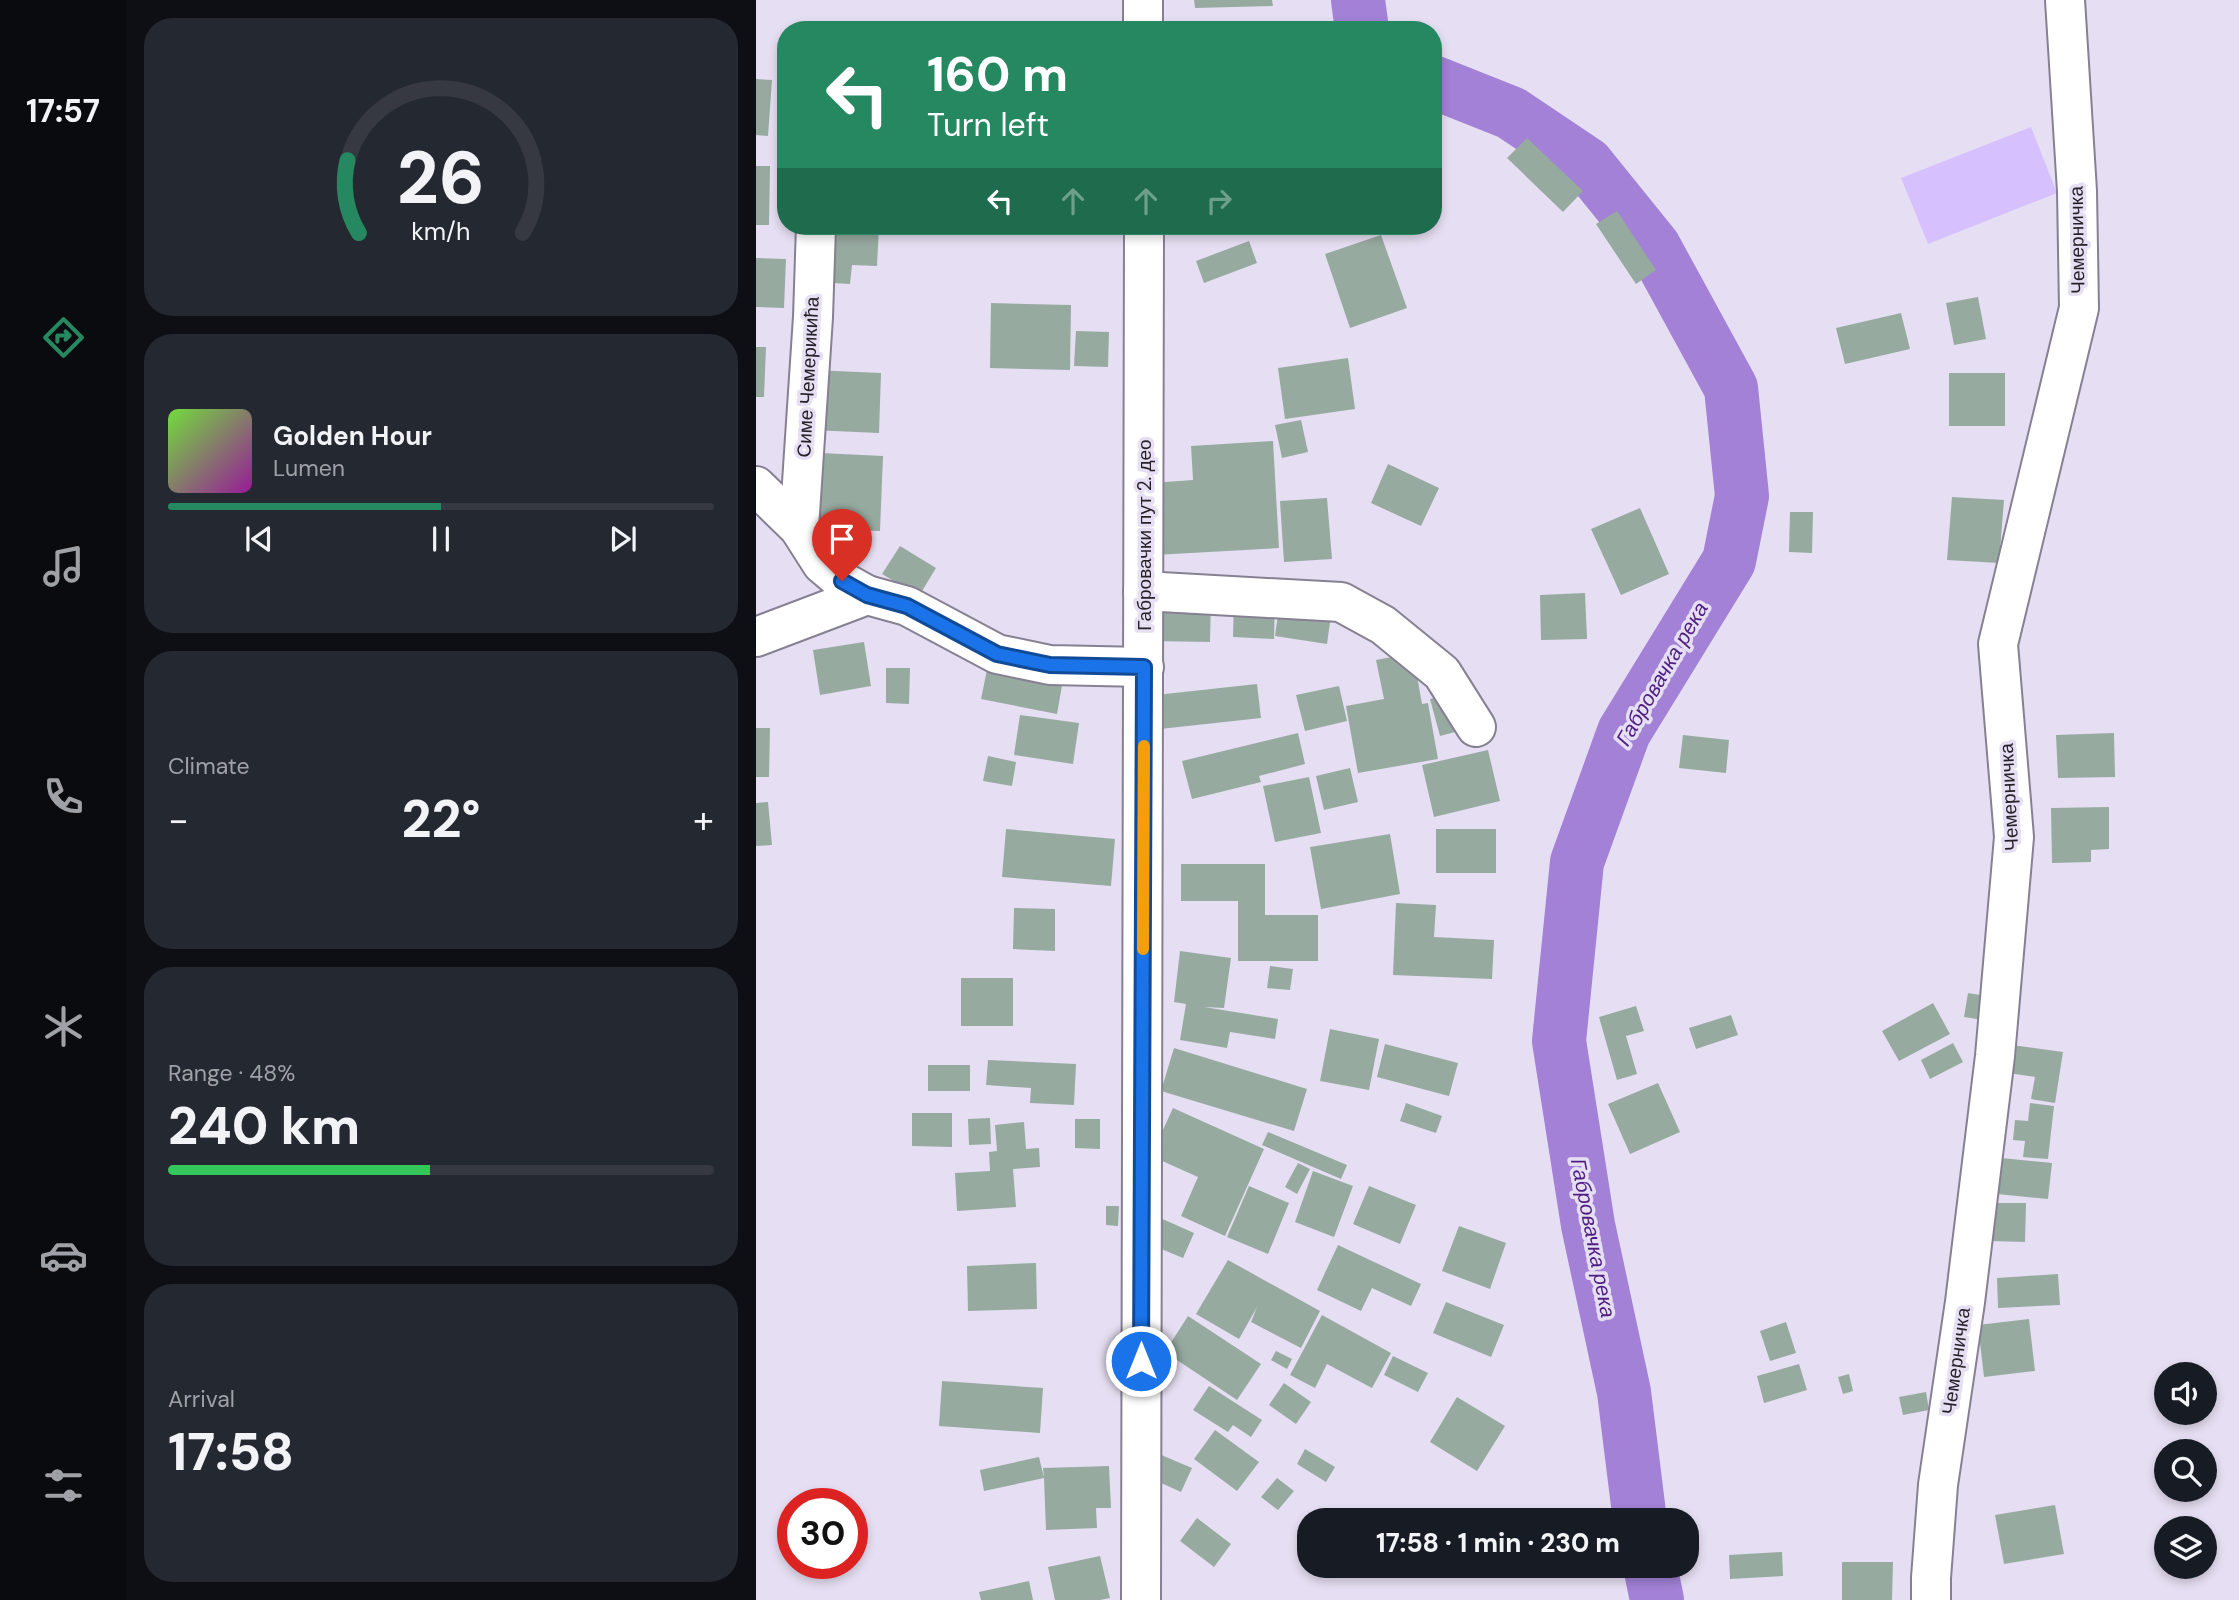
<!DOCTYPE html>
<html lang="en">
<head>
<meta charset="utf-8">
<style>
	:root { --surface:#171b24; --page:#242831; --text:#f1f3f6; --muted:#9ea1a6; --line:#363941; --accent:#268861 }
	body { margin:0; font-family:"DM Sans",sans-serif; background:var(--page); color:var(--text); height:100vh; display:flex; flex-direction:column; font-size:26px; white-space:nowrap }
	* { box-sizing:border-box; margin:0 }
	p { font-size:23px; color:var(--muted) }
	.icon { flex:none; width:38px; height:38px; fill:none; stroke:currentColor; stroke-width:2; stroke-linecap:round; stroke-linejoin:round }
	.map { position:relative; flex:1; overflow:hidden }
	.panel { display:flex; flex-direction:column; gap:18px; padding:18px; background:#0d0f14; width:630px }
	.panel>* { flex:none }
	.hud { position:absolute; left:21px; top:21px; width:665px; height:214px; border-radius:28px; box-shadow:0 4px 10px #0003; background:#268861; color:#fff; overflow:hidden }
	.fabs { position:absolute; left:1398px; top:1362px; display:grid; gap:14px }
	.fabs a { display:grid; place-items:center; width:63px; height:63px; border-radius:50%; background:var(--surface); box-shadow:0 4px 10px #0003; font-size:35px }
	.speed { position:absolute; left:21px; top:1488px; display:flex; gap:14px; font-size:35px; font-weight:700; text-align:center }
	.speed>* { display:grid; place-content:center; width:91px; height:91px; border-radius:50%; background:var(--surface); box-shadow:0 4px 10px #0003; line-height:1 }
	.speed .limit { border:10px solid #d22; background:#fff; color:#111 }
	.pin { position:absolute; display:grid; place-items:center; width:60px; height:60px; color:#fff; margin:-72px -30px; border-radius:50% 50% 50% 0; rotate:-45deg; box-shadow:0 0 7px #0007 }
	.pin .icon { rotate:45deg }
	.me { position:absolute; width:77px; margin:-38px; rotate:0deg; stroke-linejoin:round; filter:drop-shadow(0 0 5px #0008) }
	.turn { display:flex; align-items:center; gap:24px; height:147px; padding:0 35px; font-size:32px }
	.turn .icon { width:91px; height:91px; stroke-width:2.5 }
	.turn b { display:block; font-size:49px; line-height:60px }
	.lanes { display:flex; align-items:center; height:66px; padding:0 35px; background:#0003; justify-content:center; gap:35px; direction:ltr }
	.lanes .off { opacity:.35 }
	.big { font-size:52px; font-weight:800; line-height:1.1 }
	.panel .tile { flex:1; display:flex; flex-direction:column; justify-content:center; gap:10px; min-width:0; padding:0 24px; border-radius:28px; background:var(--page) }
	.panel .dial { align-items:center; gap:0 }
	.dial svg { height:182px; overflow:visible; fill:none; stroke:var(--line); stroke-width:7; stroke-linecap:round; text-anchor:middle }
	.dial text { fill:var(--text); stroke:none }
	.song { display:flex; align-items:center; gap:21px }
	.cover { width:84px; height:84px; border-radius:10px; background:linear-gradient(135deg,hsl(100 70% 55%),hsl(300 70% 35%)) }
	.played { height:7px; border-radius:4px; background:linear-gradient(90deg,var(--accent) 50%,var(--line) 50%) }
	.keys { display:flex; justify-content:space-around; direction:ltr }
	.heat { display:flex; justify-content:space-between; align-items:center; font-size:38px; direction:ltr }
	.charge { height:10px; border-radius:5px; background:linear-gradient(90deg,#34c759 48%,var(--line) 0) }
	.trip { position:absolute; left:541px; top:1508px; width:402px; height:70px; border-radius:28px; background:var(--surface); box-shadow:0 4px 10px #0003; font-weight:800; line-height:70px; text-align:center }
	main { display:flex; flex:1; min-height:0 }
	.menu { display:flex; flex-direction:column; width:126px; justify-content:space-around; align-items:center; background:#090b0e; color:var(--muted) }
	.menu .icon { width:49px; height:49px }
	.menu .on { color:var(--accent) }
	.menu b { font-size:32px; color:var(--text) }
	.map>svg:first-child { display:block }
	.green { fill:#d7c0fe }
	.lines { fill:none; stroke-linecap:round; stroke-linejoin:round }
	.river { stroke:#a281d6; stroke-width:54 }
	.building { fill:#97aaa0 }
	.minor-casing { stroke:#868092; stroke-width:42 }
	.minor { stroke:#fff; stroke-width:38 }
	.route-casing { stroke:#114b97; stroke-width:18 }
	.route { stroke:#1a73e8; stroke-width:12 }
	.slow { stroke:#f59e0b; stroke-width:12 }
	.labels { text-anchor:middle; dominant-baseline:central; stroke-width:7; stroke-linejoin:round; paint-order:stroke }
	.street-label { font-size:19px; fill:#242128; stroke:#e6dff3 }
	.water-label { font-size:21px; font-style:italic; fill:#4e1d81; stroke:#e6dff3 }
</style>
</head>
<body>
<main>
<nav class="menu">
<b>17:57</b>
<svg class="icon on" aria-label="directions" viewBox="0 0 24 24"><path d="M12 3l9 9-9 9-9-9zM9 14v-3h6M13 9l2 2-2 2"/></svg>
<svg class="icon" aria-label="music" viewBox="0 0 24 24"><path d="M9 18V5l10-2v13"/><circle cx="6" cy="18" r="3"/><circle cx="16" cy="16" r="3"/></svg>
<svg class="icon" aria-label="phone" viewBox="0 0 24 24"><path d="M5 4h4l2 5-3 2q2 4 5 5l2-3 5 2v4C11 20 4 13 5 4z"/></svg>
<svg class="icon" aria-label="climate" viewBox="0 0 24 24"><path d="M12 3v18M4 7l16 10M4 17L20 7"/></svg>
<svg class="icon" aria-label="car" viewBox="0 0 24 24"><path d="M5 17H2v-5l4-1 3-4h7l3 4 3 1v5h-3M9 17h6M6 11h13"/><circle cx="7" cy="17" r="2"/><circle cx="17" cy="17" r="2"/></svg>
<svg class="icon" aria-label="filters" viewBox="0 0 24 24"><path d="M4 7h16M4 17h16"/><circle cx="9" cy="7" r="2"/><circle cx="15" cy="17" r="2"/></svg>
</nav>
<section class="panel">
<div class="tile dial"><svg viewBox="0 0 100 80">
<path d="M14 69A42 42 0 1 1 86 69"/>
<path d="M14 69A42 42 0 0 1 9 37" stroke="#268861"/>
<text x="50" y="56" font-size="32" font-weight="700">26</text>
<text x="50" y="72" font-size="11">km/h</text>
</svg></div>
<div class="tile">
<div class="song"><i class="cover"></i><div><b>Golden Hour</b><p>Lumen</p></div></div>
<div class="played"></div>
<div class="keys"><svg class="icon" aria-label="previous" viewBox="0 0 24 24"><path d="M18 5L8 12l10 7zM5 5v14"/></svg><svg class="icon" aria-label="pause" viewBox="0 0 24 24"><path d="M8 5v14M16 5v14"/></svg><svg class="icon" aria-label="next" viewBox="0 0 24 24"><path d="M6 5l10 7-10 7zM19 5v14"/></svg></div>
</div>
<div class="tile"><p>Climate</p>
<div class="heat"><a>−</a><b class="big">22°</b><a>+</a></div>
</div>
<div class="tile"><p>Range · 48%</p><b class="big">240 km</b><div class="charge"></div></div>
<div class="tile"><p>Arrival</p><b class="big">17:58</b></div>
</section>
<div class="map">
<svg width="1483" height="1600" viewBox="0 0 1483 1600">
	<rect width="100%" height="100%" fill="#e6dff3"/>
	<polygon class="green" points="1275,127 1301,193 1172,244 1145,178"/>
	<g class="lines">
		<g class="river">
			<polyline points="602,0 606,30"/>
			<polyline points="677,82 755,113 831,164 898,247 975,388 986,496 973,561 868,732 821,862 803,1041 832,1225 868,1392 884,1521"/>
			<polyline points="894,1566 901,1600"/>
		</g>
	</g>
	<g class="building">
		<polygon points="438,0 516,0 517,6 439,8"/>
		<polygon points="0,79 16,80 12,136 0,135"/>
		<polygon points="771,138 827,191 807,212 751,158"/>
		<polygon points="0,166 14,166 13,225 0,225"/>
		<polygon points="861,211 900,270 880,284 840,224"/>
		<polygon points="63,226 123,226 121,266 96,265 94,284 59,282"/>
		<polygon points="238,226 268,226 267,232"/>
		<polygon points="625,235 651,308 594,328 569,254"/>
		<polygon points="493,241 501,263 448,283 440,261"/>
		<polygon points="0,258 30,259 28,308 0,307"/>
		<polygon points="1222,297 1230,339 1198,345 1190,303"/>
		<polygon points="235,303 315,305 314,370 234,368"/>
		<polygon points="1145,313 1154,349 1089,364 1080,328"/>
		<polygon points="320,331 353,332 352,367 318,366"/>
		<polygon points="0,347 10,347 8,397 0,397"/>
		<polygon points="592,358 599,409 529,419 522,368"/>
		<polygon points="58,370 125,373 123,433 55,430"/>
		<rect x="1193" y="373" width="56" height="53"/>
		<polygon points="545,420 552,452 526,458 519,425"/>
		<polygon points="517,441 523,548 399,555 395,483 437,480 435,446"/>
		<polygon points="65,453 127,456 124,531 62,529"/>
		<polygon points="632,464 683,488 665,526 615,503"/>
		<polygon points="1196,497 1248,500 1243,563 1191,560"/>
		<polygon points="571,498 576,559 528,562 524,501"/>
		<polygon points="884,508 913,574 865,595 835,529"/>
		<polygon points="1034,512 1057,512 1056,553 1033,552"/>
		<polygon points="144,546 180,568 163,596 126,574"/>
		<polygon points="829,593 831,639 785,640 784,595"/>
		<polygon points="397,595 455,596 454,642 396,641"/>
		<polygon points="478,597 519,599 518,639 477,637"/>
		<polygon points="524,600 576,608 571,644 519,636"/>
		<polygon points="108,642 115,686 64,695 57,650"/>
		<polygon points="657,653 666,704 672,703 682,759 602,773 590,706 628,699 620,660"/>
		<polygon points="233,660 308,674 301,714 225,699"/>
		<polygon points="130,668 154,668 153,704 130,703"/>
		<polygon points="501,684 505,718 404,729 400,695"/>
		<polygon points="583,686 591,721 549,731 540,695"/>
		<polygon points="694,694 703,731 684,736 674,699"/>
		<polygon points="264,715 323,723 317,764 258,755"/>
		<polygon points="0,728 14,728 13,777 0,777"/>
		<polygon points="542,733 549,764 503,776 505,782 436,799 426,761"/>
		<polygon points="1358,733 1359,777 1302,778 1300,735"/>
		<polygon points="927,735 973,740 970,773 923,768"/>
		<polygon points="732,750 744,801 678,817 666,765"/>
		<polygon points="232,756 260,762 256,786 227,781"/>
		<polygon points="594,768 602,802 568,810 560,776"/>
		<polygon points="553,777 565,833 519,842 507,786"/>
		<polygon points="12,802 16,845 0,846 0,803"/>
		<polygon points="1353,807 1353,849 1335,850 1335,862 1296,863 1295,808"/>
		<polygon points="250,829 359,839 355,886 246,877"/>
		<rect x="680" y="829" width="60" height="44"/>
		<polygon points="634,834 644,894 565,909 554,847"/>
		<polygon points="425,864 509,864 509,915 562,915 562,961 482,961 482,901 425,901"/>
		<polygon points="640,903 680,905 678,937 738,940 736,979 637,975"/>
		<polygon points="258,908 299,909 299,951 257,949"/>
		<polygon points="424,951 475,958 468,1008 448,1007 522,1019 519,1039 474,1032 471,1048 424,1040 430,1004 418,1002"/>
		<polygon points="514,966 537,969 534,990 511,988"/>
		<rect x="205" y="978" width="52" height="48"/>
		<polygon points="1212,993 1230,996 1227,1020 1208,1017"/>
		<polygon points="1177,1003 1194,1034 1143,1061 1126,1031"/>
		<polygon points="880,1006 888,1031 870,1036 881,1074 861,1080 843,1017"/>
		<polygon points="975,1015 982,1035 940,1049 933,1028"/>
		<polygon points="574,1029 623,1039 613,1090 564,1081"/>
		<polygon points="1197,1043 1207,1062 1174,1079 1165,1060"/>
		<polygon points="629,1044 702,1063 693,1096 621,1077"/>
		<polygon points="1256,1045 1307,1052 1299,1103 1275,1099 1279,1077 1252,1073"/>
		<polygon points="418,1048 551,1089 538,1131 405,1091"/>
		<polygon points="232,1060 320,1064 318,1105 274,1103 275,1088 230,1085"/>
		<rect x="172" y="1065" width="42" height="26"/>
		<polygon points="902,1083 924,1132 874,1154 852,1104"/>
		<polygon points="650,1103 686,1116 680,1133 644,1121"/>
		<polygon points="1274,1103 1298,1106 1292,1159 1267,1157 1269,1141 1257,1140 1259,1120 1272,1121"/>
		<polygon points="417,1108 508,1149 469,1236 425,1216 442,1177 395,1156"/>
		<polygon points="156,1113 196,1113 196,1147 156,1146"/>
		<polygon points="234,1118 235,1144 213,1145 212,1119"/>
		<polygon points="319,1119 344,1119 344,1149 319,1148"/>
		<polygon points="268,1122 270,1149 283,1148 284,1167 257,1169 260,1207 201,1211 199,1173 234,1171 233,1152 241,1151 239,1125"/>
		<polygon points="512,1132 591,1165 585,1179 506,1145"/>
		<polygon points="1245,1158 1296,1163 1292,1199 1241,1194"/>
		<polygon points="542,1163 554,1169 541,1194 529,1187"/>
		<polygon points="557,1171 597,1186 578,1237 539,1222"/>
		<polygon points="493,1186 533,1203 512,1254 471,1237"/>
		<polygon points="613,1186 660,1205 644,1244 597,1224"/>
		<polygon points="1236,1203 1270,1203 1269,1242 1235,1241"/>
		<polygon points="350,1206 363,1206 362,1226 350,1225"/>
		<polygon points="402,1217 438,1233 427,1258 391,1243"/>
		<polygon points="703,1226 750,1243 734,1289 686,1271"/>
		<polygon points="582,1245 665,1284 655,1306 616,1288 605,1311 561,1290"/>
		<polygon points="472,1260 564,1311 545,1348 495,1322 501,1307 483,1339 440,1314"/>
		<polygon points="280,1263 281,1309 212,1311 211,1266"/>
		<polygon points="1302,1274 1304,1305 1242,1308 1241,1278"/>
		<polygon points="690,1302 748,1325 735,1357 677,1333"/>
		<polygon points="566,1315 635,1353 616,1388 571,1364 559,1388 534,1375"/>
		<polygon points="432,1316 505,1364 481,1400 409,1352"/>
		<polygon points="1273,1319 1279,1371 1228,1377 1222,1325"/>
		<polygon points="1030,1322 1040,1353 1014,1361 1004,1331"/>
		<polygon points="520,1351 536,1359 531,1369 515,1360"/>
		<polygon points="637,1356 672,1373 662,1392 628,1375"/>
		<polygon points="1043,1364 1051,1390 1008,1403 1001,1376"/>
		<polygon points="1093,1374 1097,1391 1087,1394 1082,1377"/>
		<polygon points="186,1381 287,1388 284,1433 183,1426"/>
		<polygon points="528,1383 555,1402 540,1424 513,1405"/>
		<polygon points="453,1386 506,1420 495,1437 477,1425 472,1432 437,1410"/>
		<polygon points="1170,1392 1173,1410 1147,1415 1143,1397"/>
		<polygon points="701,1397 749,1426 721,1471 674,1442"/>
		<polygon points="459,1430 503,1462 481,1491 438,1459"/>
		<polygon points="549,1449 579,1467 570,1482 541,1464"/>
		<polygon points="403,1454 436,1468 425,1492 392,1477"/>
		<polygon points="283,1457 288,1478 287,1468 353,1466 355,1508 340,1508 341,1528 290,1530 288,1478 228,1491 224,1470"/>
		<polygon points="521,1478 538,1491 522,1510 505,1497"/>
		<polygon points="1299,1505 1308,1554 1248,1564 1239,1515"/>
		<polygon points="441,1518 475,1544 458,1567 424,1541"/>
		<polygon points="1026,1552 1027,1576 974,1579 973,1555"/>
		<polygon points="344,1556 354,1598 344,1600 299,1600 292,1567"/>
		<polygon points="1086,1562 1137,1562 1136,1600 1086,1600"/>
		<polygon points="273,1581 277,1600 225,1600 223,1592"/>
	</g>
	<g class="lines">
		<g class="minor-casing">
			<g id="minor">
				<polyline points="387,0 387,30"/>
				<polyline points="0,486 43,528 66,564 86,581 111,595 151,606 241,654 294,665 388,667"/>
				<polyline points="43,528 57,317 60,226"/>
				<polyline points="387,591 585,602 627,625 686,673 720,727"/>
				<polyline points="0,637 111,595"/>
				<polyline points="385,1600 388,226"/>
				<polyline points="1175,1600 1175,1578 1182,1485 1209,1302 1239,1056 1258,837 1242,644 1323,308 1321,191 1309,0"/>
			</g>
		</g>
		<use href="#minor" class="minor"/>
	</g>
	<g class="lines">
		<g class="route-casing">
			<polyline id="route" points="86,581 111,595 151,606 241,654 294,665 388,667 385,1361"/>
		</g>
		<use href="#route" class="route"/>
		<polyline class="slow" points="387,949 388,746"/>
	</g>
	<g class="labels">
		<g class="street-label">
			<text transform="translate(1321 240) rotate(-91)">Чемерничка</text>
			<text transform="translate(52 377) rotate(-87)">Симе Чемерикића</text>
			<text transform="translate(388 535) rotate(-90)">Габровачки пут 2. део</text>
			<text transform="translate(1253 797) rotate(-93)">Чемерничка</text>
			<text transform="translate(1200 1361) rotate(-82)">Чемерничка</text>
		</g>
		<g class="water-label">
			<text transform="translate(906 674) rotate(-60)">Габровачка река</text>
			<text transform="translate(837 1238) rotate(79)">Габровачка река</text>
		</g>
	</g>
</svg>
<div class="fabs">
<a><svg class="icon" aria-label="sound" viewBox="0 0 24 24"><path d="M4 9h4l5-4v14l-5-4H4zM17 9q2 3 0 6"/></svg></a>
<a><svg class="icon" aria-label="search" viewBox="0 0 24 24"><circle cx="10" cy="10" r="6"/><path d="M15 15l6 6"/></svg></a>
<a><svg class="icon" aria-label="layers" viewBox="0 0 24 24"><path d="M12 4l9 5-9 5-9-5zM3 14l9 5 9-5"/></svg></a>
</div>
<div class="speed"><div class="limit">30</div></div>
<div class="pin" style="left:86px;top:581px;background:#d93025"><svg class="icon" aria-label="arrive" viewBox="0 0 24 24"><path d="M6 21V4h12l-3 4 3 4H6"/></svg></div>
<svg class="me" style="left:385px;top:1361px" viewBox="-20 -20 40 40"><circle r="17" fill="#1a73e8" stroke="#fff" stroke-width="3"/><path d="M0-11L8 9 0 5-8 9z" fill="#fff"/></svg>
<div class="trip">17:58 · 1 min · 230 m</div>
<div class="hud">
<div class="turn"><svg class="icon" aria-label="left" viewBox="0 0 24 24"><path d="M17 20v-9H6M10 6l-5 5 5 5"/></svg><div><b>160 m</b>Turn left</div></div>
<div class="lanes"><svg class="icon" aria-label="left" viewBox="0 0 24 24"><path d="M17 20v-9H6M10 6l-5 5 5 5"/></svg><svg class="icon off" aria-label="ahead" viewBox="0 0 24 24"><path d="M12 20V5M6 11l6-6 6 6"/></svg><svg class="icon off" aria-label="ahead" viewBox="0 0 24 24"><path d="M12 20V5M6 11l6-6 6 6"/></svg><svg class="icon off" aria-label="right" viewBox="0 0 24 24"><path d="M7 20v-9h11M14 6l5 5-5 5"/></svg></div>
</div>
</div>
</main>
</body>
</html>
